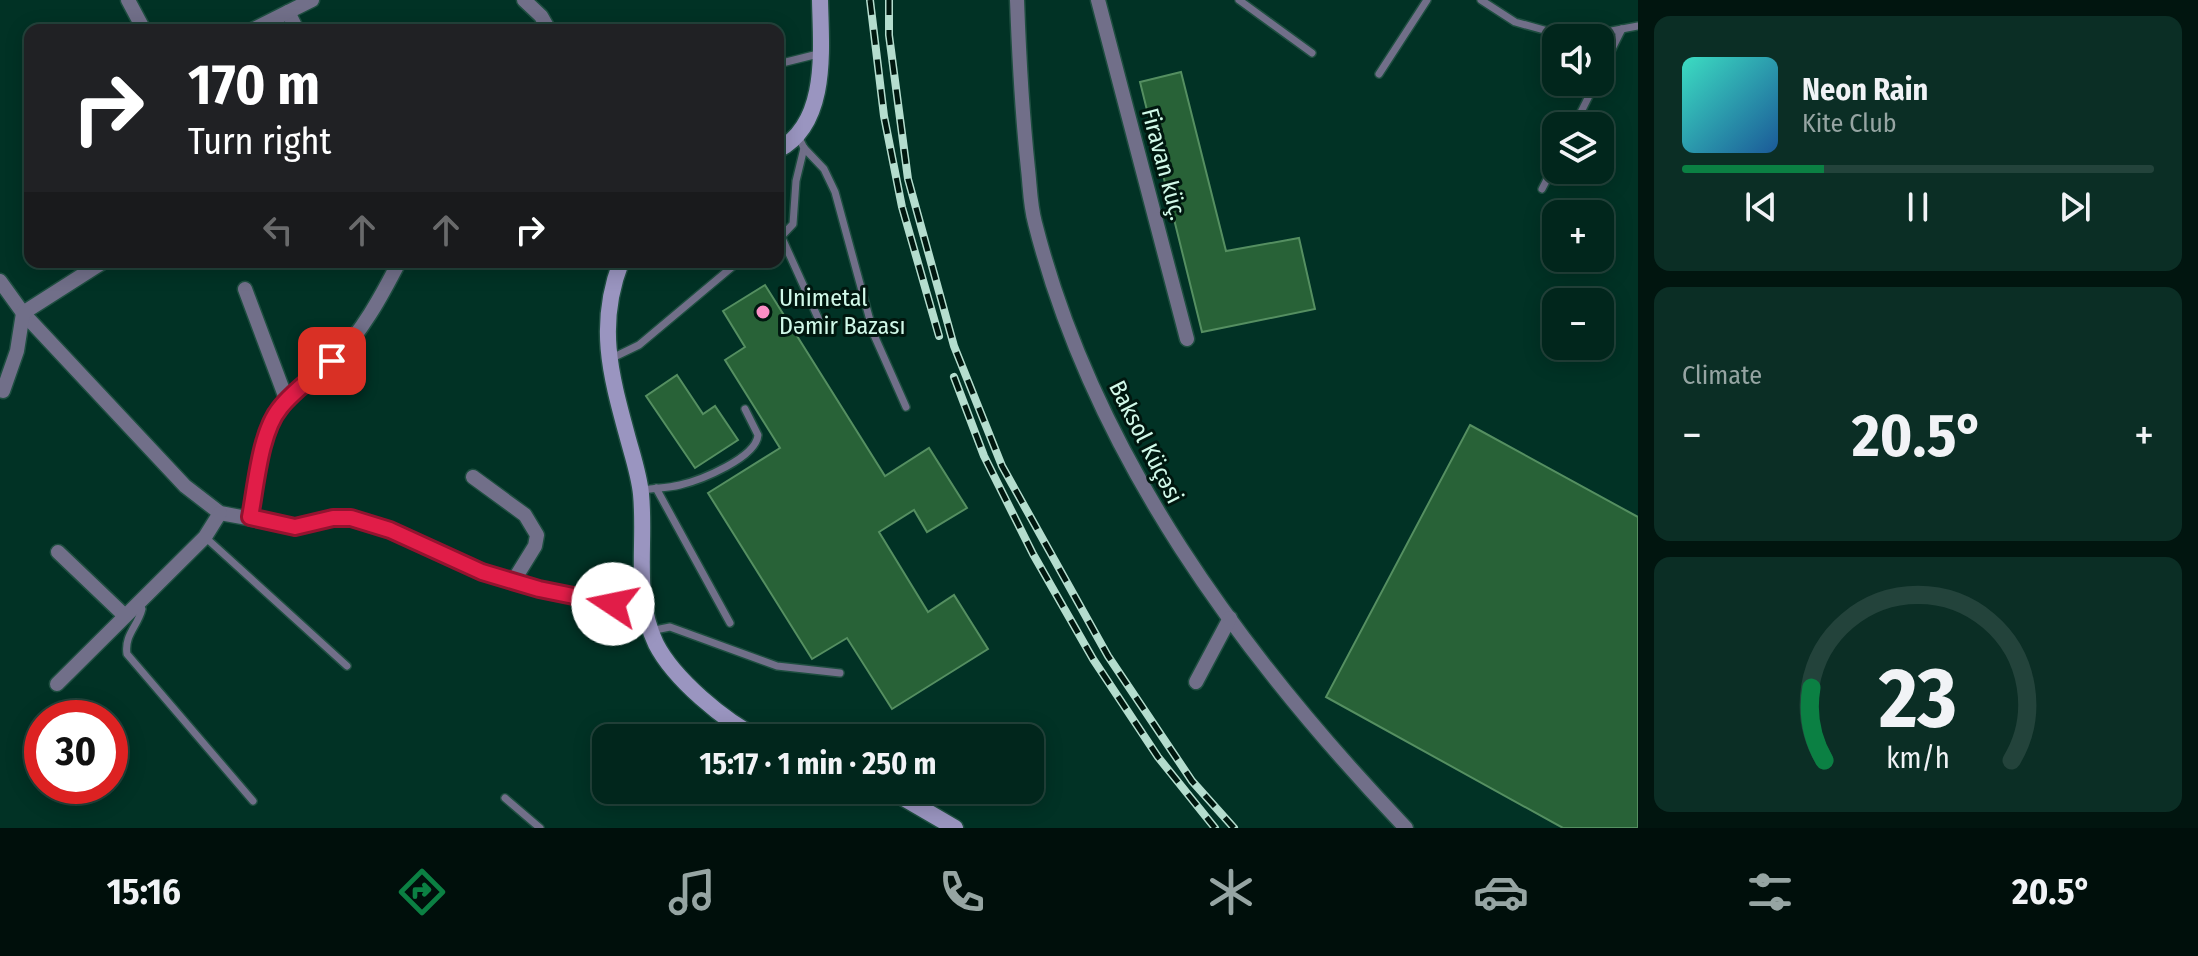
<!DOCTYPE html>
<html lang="en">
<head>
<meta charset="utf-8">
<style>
	:root { --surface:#01261c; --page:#0b2e25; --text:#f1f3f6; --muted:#96a5a3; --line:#23433b; --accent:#0b8043 }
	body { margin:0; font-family:"Fira Sans Condensed",sans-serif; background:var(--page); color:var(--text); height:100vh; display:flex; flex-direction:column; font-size:30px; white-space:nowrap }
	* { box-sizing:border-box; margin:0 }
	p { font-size:26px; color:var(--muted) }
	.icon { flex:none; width:44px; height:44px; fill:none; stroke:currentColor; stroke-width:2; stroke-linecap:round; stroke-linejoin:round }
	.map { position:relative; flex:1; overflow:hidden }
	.drawer { display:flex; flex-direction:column; gap:16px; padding:16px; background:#01150f; width:560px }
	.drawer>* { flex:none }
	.banner { position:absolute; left:24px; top:24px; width:760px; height:244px; border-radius:16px; box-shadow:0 4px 20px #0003,0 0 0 2px var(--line); background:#202124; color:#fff; overflow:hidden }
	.tools { position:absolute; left:1542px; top:24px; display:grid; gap:16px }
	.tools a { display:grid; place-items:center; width:72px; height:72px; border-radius:16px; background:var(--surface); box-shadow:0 4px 20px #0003,0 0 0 2px var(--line); font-size:40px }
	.speed { position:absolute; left:24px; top:700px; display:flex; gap:16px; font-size:40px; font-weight:700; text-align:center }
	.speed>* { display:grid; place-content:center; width:104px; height:104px; border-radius:50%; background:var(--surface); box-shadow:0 4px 20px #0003,0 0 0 2px var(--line); line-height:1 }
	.speed .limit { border:12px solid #d22; background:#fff; color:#111 }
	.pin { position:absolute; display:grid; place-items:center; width:68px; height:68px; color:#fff; margin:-34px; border-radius:16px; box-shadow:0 4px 12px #0006 }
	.me { position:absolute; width:88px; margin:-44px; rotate:281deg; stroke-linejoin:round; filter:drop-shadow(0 0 6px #0008) }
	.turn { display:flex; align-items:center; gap:28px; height:168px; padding:0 32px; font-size:36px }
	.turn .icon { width:104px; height:104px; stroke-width:2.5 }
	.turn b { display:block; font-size:56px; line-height:68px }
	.lanes { display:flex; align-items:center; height:76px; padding:0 32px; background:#0003; justify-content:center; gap:40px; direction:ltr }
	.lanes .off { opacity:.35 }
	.big { font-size:60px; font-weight:700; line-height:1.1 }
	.drawer .tile { flex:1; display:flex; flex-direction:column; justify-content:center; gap:12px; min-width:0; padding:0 28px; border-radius:16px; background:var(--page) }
	.drawer .dial { align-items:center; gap:0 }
	.dial svg { height:208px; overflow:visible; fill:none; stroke:var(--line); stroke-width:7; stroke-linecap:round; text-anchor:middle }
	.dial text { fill:var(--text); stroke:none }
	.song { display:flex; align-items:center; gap:24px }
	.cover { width:96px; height:96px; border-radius:12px; background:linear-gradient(135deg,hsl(170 70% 55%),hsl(210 70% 35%)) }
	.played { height:8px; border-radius:4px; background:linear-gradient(90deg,var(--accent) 30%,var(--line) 30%) }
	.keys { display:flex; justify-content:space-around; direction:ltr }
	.heat { display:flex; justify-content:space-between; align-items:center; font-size:44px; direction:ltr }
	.trip { position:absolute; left:592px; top:724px; width:452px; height:80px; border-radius:16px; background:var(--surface); box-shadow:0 4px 20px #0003,0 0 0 2px var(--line); font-weight:700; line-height:80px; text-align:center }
	.tab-bar { display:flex; height:128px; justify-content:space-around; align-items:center; background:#000f0b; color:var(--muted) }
	.tab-bar .icon { width:56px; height:56px }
	.tab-bar .on { color:var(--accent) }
	.tab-bar b { font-size:36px; color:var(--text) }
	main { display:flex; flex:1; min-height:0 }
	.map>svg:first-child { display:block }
	.building { fill:#286237; stroke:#558f61; stroke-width:2 }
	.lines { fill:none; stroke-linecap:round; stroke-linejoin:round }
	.service-casing { stroke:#1e4e40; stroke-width:10 }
	.minor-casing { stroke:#1e4e40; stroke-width:17 }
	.secondary-casing { stroke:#1e4e40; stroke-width:19 }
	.service { stroke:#716f89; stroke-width:7 }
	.minor { stroke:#716f89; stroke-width:14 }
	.secondary { stroke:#9a95c0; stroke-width:16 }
	.rail-casing { stroke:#b4ddce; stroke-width:8 }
	.rail { stroke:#00170f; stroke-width:5; stroke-dasharray:15; stroke-linecap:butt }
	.route-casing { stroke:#92132f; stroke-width:20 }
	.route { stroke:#e11d48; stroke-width:14 }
	.poi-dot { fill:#fb8fc5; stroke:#00170f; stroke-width:3 }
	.labels { text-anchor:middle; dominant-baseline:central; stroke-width:6; stroke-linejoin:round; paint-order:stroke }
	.street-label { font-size:24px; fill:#d1f9e9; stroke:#00170f }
	.poi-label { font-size:24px; fill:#d1f9e9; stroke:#00170f; text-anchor:start }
</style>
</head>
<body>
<main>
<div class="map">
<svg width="1638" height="828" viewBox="0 0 1638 828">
	<rect width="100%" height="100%" fill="#013225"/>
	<g class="building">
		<polygon points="1181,72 1226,251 1299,238 1315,309 1202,332 1140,82"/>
		<polygon points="765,285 885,476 929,448 967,508 927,532 914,510 879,532 928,612 954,595 988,649 892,709 847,638 812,659 708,493 780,448 725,360 745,347 723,311"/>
		<polygon points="677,375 703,414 715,406 738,440 695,468 646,396"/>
		<polygon points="1470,425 1638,517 1638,828 1563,828 1326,697"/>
	</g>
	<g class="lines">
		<g class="service-casing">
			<g id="service">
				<polyline points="1239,0 1312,53"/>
				<polyline points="1481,0 1515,22 1573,38"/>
				<polyline points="1574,38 1638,26"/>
				<polyline points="778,64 818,54"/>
				<polyline points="1600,73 1622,29"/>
				<polyline points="1379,74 1427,0"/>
				<polyline points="1574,126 1596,82"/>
				<polyline points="798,136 804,148 824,169 835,192 874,335 906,407"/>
				<polyline points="1542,189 1556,162"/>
				<polyline points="782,238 819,320"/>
				<polyline points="778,240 793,224 796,181 804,148"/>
				<polyline points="610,359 639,345 738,262"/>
				<polyline points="656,488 730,623"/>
				<path d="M 642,490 C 655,488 668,488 680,485 C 701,480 756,458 758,435 L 745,409"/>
				<polyline points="205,537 347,666"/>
				<path d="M 138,603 L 142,609 C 138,626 124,635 127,654 L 253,801"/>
				<polyline points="650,631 670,627 777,666 840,673"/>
				<polyline points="505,798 540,828"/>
			</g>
		</g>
		<g class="minor-casing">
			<g id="minor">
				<polyline points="128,0 144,30"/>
				<polyline points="524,0 541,16 549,30"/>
				<path d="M 1017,0 C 1019,56 1022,112 1028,169 C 1030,186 1030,205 1035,223 C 1094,456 1242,656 1406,828"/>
				<polyline points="1098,0 1187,339"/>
				<polyline points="288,12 297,30"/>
				<polyline points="252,30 312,0"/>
				<polyline points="0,281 23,313 185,486 220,513 295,527 333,518 351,518 390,530 482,572 539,589 613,604 642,600"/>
				<polyline points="245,289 287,401"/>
				<polyline points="3,391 17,351 23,313 103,262"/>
				<polyline points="473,477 525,515 537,535 535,546 514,580"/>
				<path d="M 250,517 C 256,486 258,449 272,420 C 284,395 314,379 334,360 C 362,332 381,297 399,262"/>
				<polyline points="58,552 125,616"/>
				<polyline points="1196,682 1230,618"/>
				<polyline points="57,684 205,537 220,513"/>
			</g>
		</g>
		<g class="secondary-casing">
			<g id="secondary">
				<path d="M 778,150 C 829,123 821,49 820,0"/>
				<path d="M 621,262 C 597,324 610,373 627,435 C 632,454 639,474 641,494 C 646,545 633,596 656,644 C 674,679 724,721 759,738"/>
				<polyline points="890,790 955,828"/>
			</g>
		</g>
		<use href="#service" class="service"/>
		<use href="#minor" class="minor"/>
		<use href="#secondary" class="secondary"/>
		<g class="rail-casing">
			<g id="rail">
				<polyline points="870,0 884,116 902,207 939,336"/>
				<polyline points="889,0 889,35 908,179 954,346 1002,466 1108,656 1192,781 1234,828"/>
				<polyline points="954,377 984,456 1033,554 1093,659 1158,757 1215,828"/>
			</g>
		</g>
		<use href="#rail" class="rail"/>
	</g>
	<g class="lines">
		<g class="route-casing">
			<path id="route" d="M 332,361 C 315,376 294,390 280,408 C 260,432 256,486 250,517 L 295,527 L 333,518 L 351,518 L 390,530 L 482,572 L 539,589 L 613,604"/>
		</g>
		<use href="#route" class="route"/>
	</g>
	<circle class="poi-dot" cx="763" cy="312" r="8"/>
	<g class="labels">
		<g class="street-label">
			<text transform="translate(1164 164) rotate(75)">Firavan küç.</text>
			<text transform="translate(1146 442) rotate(63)">Baksol Küçəsi</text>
		</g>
		<g class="poi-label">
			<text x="779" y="298">Unimetal<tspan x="779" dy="28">Dəmir Bazası</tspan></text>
		</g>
	</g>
</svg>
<div class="tools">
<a><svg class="icon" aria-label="sound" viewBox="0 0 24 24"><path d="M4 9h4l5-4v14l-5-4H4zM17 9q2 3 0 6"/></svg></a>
<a><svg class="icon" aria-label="layers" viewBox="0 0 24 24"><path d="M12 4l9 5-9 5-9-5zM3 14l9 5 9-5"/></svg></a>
<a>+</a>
<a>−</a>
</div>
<div class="speed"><div class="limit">30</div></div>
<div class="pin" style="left:332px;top:361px;background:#d93025"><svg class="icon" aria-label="arrive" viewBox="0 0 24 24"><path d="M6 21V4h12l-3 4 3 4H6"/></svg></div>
<svg class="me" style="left:613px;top:604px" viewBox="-20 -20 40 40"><circle r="19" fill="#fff"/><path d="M0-13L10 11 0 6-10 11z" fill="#e11d48"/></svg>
<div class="trip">15:17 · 1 min · 250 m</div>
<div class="banner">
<div class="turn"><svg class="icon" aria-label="right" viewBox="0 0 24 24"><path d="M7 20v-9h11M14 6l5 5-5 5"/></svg><div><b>170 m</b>Turn right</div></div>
<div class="lanes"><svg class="icon off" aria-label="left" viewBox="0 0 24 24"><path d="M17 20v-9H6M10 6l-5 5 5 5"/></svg><svg class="icon off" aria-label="ahead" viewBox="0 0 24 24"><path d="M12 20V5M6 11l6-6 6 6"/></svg><svg class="icon off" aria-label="ahead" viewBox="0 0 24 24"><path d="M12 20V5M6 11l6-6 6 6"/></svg><svg class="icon" aria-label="right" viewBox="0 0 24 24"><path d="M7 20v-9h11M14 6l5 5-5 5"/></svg></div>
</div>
</div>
<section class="drawer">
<div class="tile">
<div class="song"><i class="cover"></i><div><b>Neon Rain</b><p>Kite Club</p></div></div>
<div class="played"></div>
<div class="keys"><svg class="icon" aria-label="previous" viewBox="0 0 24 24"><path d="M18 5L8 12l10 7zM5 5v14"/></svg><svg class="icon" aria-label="pause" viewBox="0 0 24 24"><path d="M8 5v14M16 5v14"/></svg><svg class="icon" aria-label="next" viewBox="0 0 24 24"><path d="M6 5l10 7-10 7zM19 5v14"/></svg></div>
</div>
<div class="tile"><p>Climate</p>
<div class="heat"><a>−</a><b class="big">20.5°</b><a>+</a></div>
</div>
<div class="tile dial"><svg viewBox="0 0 100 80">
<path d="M14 69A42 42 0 1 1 86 69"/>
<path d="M14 69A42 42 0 0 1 9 41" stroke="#0b8043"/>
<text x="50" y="56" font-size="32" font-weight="700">23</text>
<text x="50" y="72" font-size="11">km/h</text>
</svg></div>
</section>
</main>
<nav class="tab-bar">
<b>15:16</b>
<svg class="icon on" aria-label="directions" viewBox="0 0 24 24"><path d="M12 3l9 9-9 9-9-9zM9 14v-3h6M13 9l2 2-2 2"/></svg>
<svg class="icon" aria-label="music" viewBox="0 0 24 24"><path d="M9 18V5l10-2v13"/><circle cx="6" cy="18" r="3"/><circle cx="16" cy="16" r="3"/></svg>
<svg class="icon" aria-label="phone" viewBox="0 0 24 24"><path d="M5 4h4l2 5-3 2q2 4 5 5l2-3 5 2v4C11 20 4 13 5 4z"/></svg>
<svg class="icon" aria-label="climate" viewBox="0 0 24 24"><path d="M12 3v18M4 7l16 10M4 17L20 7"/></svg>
<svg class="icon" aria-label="car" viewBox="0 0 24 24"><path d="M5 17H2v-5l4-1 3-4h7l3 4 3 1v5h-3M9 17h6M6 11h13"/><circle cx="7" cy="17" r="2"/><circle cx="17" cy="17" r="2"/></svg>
<svg class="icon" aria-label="filters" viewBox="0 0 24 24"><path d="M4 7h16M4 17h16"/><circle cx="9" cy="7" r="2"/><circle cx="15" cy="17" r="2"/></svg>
<b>20.5°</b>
</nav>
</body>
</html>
